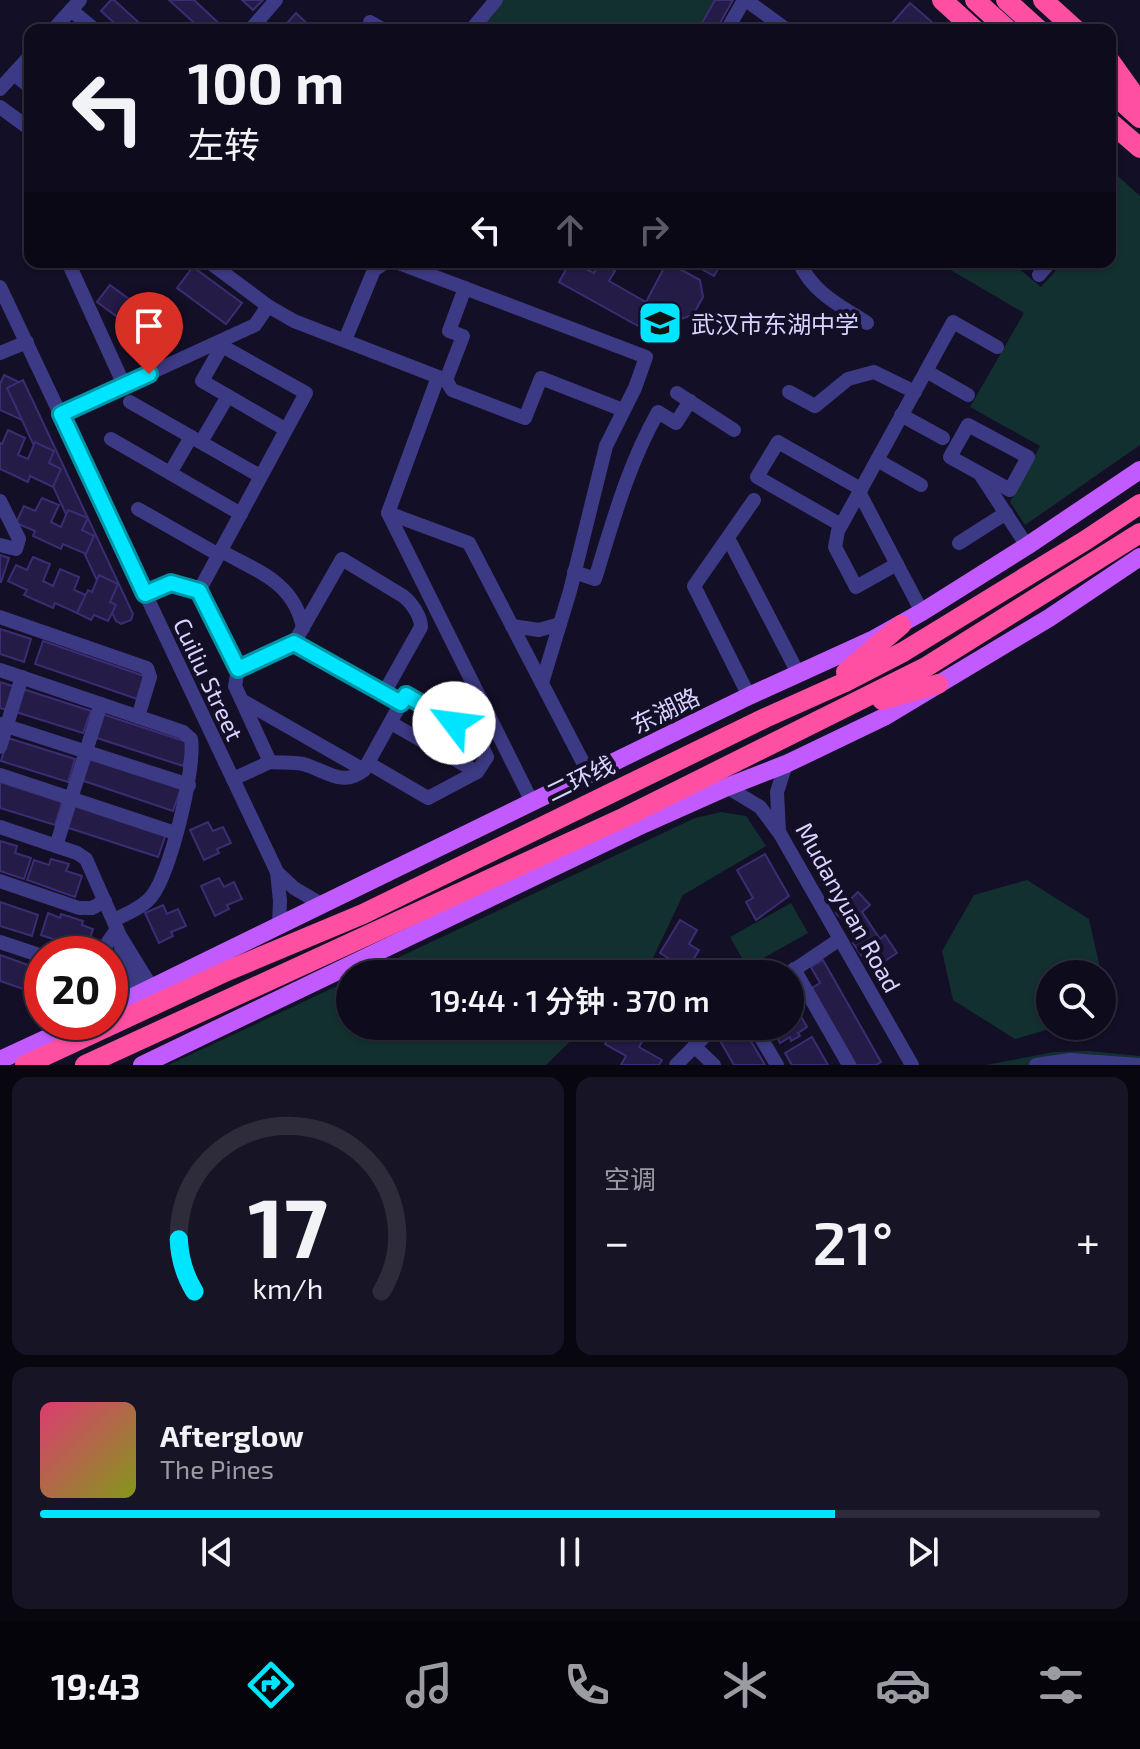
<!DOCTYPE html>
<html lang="zh">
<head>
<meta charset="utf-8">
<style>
	:root { --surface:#0e0b1c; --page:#171425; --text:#f1f3f6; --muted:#9b9ba3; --line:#2e2b3b; --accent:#00e5ff }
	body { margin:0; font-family:"Exo 2","Noto Sans SC",sans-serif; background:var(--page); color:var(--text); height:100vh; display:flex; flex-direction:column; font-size:30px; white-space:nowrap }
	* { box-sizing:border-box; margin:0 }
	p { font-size:26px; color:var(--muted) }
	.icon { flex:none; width:44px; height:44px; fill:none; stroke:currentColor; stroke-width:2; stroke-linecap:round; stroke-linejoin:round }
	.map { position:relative; height:1065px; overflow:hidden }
	.details { display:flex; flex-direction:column; gap:12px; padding:12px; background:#08060f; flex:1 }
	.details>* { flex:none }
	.hud { position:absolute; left:24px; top:24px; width:1092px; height:244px; border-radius:16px; box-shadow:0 2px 6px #0004,0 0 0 2px var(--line); background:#0e0b1c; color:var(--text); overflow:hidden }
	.buttons { position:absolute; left:1036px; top:960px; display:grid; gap:16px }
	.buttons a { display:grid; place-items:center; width:80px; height:80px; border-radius:50%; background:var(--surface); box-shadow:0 2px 6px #0004,0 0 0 2px var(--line); font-size:40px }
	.speed { position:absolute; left:24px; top:936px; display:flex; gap:16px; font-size:40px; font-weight:700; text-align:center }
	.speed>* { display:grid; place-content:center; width:104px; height:104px; border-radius:50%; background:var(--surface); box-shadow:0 2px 6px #0004,0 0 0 2px var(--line); line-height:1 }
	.speed .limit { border:12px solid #d22; background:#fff; color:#111 }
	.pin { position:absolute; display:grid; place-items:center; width:68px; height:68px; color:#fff; margin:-82px -34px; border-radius:50% 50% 50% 0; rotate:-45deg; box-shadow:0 0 8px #0007 }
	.pin .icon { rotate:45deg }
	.me { position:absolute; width:88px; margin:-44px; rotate:300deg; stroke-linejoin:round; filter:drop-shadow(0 0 6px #0008) }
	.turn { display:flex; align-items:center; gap:28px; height:168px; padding:0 32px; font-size:36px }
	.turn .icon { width:104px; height:104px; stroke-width:2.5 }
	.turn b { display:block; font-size:56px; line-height:68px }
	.lanes { display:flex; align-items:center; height:76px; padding:0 32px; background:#0003; justify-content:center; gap:40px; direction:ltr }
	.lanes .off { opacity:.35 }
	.big { font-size:60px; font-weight:600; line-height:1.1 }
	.details .tile { flex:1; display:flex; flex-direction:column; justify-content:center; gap:12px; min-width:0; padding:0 28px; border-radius:16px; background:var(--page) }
	.details .dial { align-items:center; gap:0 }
	.dial svg { height:208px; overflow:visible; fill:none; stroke:var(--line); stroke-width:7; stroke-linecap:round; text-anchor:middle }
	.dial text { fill:var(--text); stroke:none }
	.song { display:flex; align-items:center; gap:24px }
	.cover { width:96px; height:96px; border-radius:12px; background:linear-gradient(135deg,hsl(340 70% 55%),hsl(70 70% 35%)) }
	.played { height:8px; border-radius:4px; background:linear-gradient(90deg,var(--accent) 75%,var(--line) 75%) }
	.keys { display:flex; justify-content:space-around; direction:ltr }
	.heat { display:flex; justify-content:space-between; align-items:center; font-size:44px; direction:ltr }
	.details .tiles { flex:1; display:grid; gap:12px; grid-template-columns:1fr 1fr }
	.tile:last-child { grid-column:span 2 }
	.trip { position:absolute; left:336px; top:960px; width:468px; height:80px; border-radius:40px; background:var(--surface); box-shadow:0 2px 6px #0004,0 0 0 2px var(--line); font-weight:600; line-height:80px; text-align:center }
	.tabs { display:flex; height:128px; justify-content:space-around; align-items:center; background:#06040b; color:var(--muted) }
	.tabs .icon { width:56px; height:56px }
	.tabs .current { color:var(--accent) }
	.tabs b { font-size:36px; color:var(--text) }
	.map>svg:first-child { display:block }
	.green { fill:#12302f }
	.building { fill:#241b47; stroke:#3b2d73; stroke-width:2 }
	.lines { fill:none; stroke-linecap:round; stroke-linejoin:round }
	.minor { stroke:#3d3a85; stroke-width:14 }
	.major { stroke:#c25bff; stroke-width:18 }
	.highway { stroke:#ff4fa3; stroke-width:20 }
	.route-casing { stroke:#0095a6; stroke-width:20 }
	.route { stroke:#00e5ff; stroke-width:14 }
	.labels { text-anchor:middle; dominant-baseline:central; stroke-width:8; stroke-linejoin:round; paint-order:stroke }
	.poi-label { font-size:24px; fill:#d9d4ff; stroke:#130f26; text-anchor:start }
	.street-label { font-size:24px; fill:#d9d4ff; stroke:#130f26 }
</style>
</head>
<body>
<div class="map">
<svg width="1140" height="1065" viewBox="0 0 1140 1065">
	<rect width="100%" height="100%" fill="#130f26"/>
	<g class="green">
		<polygon points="502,0 733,0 716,30 478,30"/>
		<polygon points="1110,169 1140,196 1140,445 1025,525 1010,502 1040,446 970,407 1024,313 937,262 1011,262 1041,287 1064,262 1110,262"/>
		<polygon points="721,812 746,816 766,846 683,895 652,960 638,974 363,974 695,818"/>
		<polygon points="1027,880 1089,919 1100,968 1097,974 1050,974 1050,1026 1060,1026 1015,1039 953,1000 942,951 974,895"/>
		<polygon points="791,903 808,933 747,967 730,937"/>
		<polygon points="350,980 350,1026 586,1026 546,1065 168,1065"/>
		<polygon points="1089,1051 1140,1056 1140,1065 986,1065 1054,1052"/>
	</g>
	<g class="building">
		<polygon points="111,0 114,0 147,30 122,30 101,11"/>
		<polygon points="169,0 194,0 226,30 202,30"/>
		<polygon points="242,0 263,0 253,10"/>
		<polygon points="715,0 733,0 716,30 698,30"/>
		<polygon points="910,3 941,30 886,30"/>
		<polygon points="296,13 314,30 281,30"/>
		<polygon points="570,262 594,273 600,262 615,271 609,281 646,302 665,266 659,262 673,262 672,265 700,280 703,297 693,315 678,320 661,310 649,332 559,282"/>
		<polygon points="689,262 722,262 714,276"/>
		<polygon points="193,267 242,303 226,324 177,288"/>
		<polygon points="110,285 178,335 165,352 97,302"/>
		<polygon points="4,375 23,384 18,396 30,401 22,420 0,410 0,384"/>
		<polygon points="23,380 133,614 131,620 121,624 116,621 7,388"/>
		<polygon points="8,430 25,438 18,455 28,459 35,442 54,451 49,463 61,469 53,487 30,476 28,482 0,469 0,443 2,444"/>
		<polygon points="42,498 59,505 51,522 61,527 68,510 88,518 82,530 94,536 86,554 63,544 61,549 33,536 35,531 16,523 24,506 35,511"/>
		<polygon points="0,555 9,558 1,582 0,582"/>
		<polygon points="33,557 50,564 43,581 53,586 60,569 79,577 74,590 86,595 77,613 55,603 53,608 24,595 27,590 8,581 16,565 27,570"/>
		<polygon points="99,575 118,584 110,602 116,605 108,621 94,615 91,620 77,613 88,590 92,592"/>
		<polygon points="0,629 31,639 24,662 0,654"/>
		<polygon points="43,641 144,676 137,699 35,664"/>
		<polygon points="0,682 15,687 7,710 0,708"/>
		<polygon points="23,689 91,711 83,733 16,712"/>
		<polygon points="102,714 190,743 183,766 94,737"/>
		<polygon points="8,738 75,759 68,782 1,761"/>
		<polygon points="89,757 181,788 173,811 81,780"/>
		<polygon points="0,782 62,802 55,825 0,808"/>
		<polygon points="74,803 166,834 158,857 66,827"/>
		<polygon points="208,822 213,831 223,827 231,843 217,849 219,853 204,860 190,830"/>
		<polygon points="0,841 17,846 15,853 31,858 24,879 0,871"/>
		<polygon points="765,854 789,896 756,920 746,902 753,898 737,870"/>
		<polygon points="51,859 69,864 66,871 82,876 75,897 27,880 34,860 49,865"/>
		<polygon points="219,878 224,887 234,882 242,899 227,905 229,909 215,916 201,886"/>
		<polygon points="858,892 870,905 862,912 880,939 885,935 897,953 871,970 853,943 860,938 850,923 848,926 836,913"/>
		<polygon points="0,902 38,915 32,936 0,926"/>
		<polygon points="163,905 167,914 178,909 186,926 171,932 173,936 159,943 145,913"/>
		<polygon points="48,913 60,918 61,914 83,921 82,925 93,929 86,950 41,935"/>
		<polygon points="680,920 697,930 689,944 699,950 687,970 660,953"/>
		<polygon points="0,955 42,970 41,995 0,981"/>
		<polygon points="823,960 881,1062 876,1065 856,1065 812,988 820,983 811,967"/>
		<polygon points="790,997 807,1027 798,1033 800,1036 791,1041 790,1037 780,1043 771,1026 790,1026"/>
		<polygon points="615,1026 629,1026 646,1035 639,1047 662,1060 659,1065 621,1065 626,1056 605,1044"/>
		<polygon points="676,1026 700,1026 694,1036"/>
		<polygon points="742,1026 765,1065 734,1065 719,1039"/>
		<polygon points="812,1037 828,1065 792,1065 785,1053"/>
	</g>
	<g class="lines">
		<g class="minor">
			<polyline points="746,0 787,30"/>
			<polyline points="71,10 95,30"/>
			<polyline points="370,22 384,30"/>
			<polyline points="53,30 80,0"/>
			<polyline points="250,30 276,0"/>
			<polyline points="471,30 496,0"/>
			<polyline points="727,30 744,0"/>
			<polyline points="14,74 30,87"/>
			<polyline points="0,89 30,56"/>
			<polyline points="0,107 30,129"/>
			<polyline points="68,262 124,385"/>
			<polyline points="209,262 268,306 294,321 446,380 463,336 449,331 465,288"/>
			<polyline points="396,262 646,357 635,388 606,446 570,591 542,683"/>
			<path d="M 799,262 C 813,293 839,305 867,323"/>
			<polyline points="1039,275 1050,262"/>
			<polyline points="0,287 277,872 280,901 279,925"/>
			<polyline points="345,340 374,270 386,262"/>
			<polyline points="0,353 27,342"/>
			<polyline points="926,371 968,395"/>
			<polyline points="438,377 388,513 532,802"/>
			<polyline points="446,380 452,390 525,418 541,378 623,410"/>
			<polyline points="789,392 815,406 848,379 874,372 915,392"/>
			<polyline points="677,393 734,430"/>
			<polyline points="130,402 260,476"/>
			<polyline points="61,414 255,325 268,306"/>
			<polyline points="901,415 943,438"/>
			<polygon points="968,425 1028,457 1010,490 950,457"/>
			<polyline points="111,439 241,514"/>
			<polyline points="201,442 228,396"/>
			<polyline points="877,460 921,485"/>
			<polyline points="170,473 191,437"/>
			<polyline points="982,477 1027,546"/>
			<polyline points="859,492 922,612"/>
			<polyline points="0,501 19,539 16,549 0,545"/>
			<polyline points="138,509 219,555"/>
			<polyline points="388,513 469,543 589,774"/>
			<polyline points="841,525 757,477 778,442 861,489"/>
			<polyline points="728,538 798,673"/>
			<polyline points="959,543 1006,513"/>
			<path d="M 221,551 C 257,571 294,582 303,628"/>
			<polyline points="897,564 856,587 835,547 838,531 953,322 997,347"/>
			<path d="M 574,572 L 595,579 C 613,521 628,465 658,412 L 676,423 L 690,401"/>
			<polyline points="199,591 306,393 222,346 202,381 285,429"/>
			<polyline points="145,594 171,583 199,591 238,669 235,686 270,762 233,779"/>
			<polyline points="0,617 147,668 150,677 138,717"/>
			<polyline points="512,626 539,630 560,624"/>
			<path d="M 294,643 L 342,559 L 403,596 C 411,602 421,616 421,627 L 384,693"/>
			<path d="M 238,669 L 294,643 L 401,703 L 364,770 C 343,788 325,770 303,764 C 292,762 281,763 270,762"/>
			<path d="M 0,670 L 183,732 L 191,739 C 196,767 170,876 151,897 C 142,908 126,914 114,920"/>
			<polyline points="749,696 694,586 754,500"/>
			<polyline points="243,701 364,770"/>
			<polyline points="391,723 477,772"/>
			<polyline points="0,724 189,785"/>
			<polyline points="0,747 22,677"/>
			<polyline points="368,763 428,798 477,772 487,757 478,737 406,695 401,703"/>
			<polyline points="786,764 777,792 779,832 912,1065"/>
			<polyline points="0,775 175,833"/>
			<polyline points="727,787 760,807 778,831"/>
			<polyline points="0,827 77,853 86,859 120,936 152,988"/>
			<polyline points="56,846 101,704"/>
			<polyline points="277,872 294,888 321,904"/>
			<polyline points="0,881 79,908 92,908 105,901"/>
			<polyline points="120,940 123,960 139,994"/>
			<polyline points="0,942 42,956"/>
			<polyline points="100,954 117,929"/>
			<polyline points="794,969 849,1065"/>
			<polyline points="788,974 840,939"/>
			<polyline points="110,977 128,969"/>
			<polyline points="754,1026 777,1065"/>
			<polyline points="694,1046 714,1065"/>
			<polyline points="676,1065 715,1026"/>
			<polyline points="1036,1065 1070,1060 1140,1065"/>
		</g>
		<g class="major">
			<polyline points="110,1008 749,696 872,640 922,612 1027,546 1140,470"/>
			<polyline points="0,1060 82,1022"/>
			<polyline points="142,1065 644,824 727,787 786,764 884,717 1049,618 1140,557"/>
		</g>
		<g class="highway">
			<polyline points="942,0 975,30"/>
			<polyline points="975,0 1008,30"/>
			<polyline points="1006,0 1039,30"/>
			<polyline points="1043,0 1076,30"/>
			<polyline points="1110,61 1140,103"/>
			<polyline points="1110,91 1140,118"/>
			<polyline points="1110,122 1140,148"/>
			<polyline points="846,672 901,625"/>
			<polyline points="882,700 938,684"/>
			<polyline points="25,1065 227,971 363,914 765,718 843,683 903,652 1086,540 1140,504"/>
			<polyline points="85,1065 625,817 926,667 1140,533"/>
		</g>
	</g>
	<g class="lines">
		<g class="route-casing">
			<polyline id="route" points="149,374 61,414 145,594 171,583 199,591 238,669 294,643 401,703 406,695 454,723"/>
		</g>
		<use href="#route" class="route"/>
	</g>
	<defs>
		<g id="school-square" transform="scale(2.3)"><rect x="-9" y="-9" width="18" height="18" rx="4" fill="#00e5ff" stroke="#130f26"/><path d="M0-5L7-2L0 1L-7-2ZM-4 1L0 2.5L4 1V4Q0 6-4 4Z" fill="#111"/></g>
	</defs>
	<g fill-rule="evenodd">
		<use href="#school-square" x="660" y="323"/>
	</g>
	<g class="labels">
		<g class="poi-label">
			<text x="691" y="323">武汉市东湖中学</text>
		</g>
		<g class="street-label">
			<text transform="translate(209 679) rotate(65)">Cuiliu Street</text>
			<text transform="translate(665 710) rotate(-26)">东湖路</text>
			<text transform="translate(580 778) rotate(-26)">二环线</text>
			<text transform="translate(849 907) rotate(61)">Mudanyuan Road</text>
		</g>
	</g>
</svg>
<div class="buttons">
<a><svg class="icon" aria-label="search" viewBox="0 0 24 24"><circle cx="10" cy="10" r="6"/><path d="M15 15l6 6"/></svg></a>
</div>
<div class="speed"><div class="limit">20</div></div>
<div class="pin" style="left:149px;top:374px;background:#d93025"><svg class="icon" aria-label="arrive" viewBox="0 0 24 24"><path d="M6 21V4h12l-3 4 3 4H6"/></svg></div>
<svg class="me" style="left:454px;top:723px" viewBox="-20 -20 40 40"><circle r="19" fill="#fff"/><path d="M0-13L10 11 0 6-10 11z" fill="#00e5ff"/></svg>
<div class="trip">19:44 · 1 分钟 · 370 m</div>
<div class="hud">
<div class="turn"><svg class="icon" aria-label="left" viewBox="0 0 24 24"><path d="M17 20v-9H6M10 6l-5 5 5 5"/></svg><div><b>100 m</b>左转</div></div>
<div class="lanes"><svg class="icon" aria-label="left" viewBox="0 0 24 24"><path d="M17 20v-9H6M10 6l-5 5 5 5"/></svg><svg class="icon off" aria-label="ahead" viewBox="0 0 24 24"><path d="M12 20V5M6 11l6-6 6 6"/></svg><svg class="icon off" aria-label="right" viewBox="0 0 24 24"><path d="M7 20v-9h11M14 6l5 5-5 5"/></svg></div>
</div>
</div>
<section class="details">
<div class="tiles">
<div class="tile dial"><svg viewBox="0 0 100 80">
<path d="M14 69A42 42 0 1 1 86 69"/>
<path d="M14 69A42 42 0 0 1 8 49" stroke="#00e5ff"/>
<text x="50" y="56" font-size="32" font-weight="700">17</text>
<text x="50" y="72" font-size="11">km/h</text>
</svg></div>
<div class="tile"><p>空调</p>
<div class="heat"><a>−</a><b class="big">21°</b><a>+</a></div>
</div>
<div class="tile">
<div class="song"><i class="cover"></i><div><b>Afterglow</b><p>The Pines</p></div></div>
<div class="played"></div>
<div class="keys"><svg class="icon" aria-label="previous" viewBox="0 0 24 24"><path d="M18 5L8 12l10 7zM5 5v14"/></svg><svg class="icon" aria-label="pause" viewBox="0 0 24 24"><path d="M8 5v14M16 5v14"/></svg><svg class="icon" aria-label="next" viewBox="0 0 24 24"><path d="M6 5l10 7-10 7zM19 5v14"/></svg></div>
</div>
</div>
</section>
<nav class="tabs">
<b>19:43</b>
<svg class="icon current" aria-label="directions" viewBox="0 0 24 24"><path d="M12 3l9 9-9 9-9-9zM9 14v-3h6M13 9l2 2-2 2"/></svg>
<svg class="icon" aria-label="music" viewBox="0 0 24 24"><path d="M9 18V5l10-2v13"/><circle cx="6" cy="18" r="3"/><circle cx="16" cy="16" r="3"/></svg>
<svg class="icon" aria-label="phone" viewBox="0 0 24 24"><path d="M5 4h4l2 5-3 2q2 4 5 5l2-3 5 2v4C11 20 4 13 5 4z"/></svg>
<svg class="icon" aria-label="climate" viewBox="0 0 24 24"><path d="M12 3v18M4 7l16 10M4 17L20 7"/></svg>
<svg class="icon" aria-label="car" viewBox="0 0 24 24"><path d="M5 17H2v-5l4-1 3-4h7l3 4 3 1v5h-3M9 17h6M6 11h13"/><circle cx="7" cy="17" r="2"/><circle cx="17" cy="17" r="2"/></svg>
<svg class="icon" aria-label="filters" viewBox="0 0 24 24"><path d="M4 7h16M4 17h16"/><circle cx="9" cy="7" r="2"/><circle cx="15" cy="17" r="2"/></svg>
</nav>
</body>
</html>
